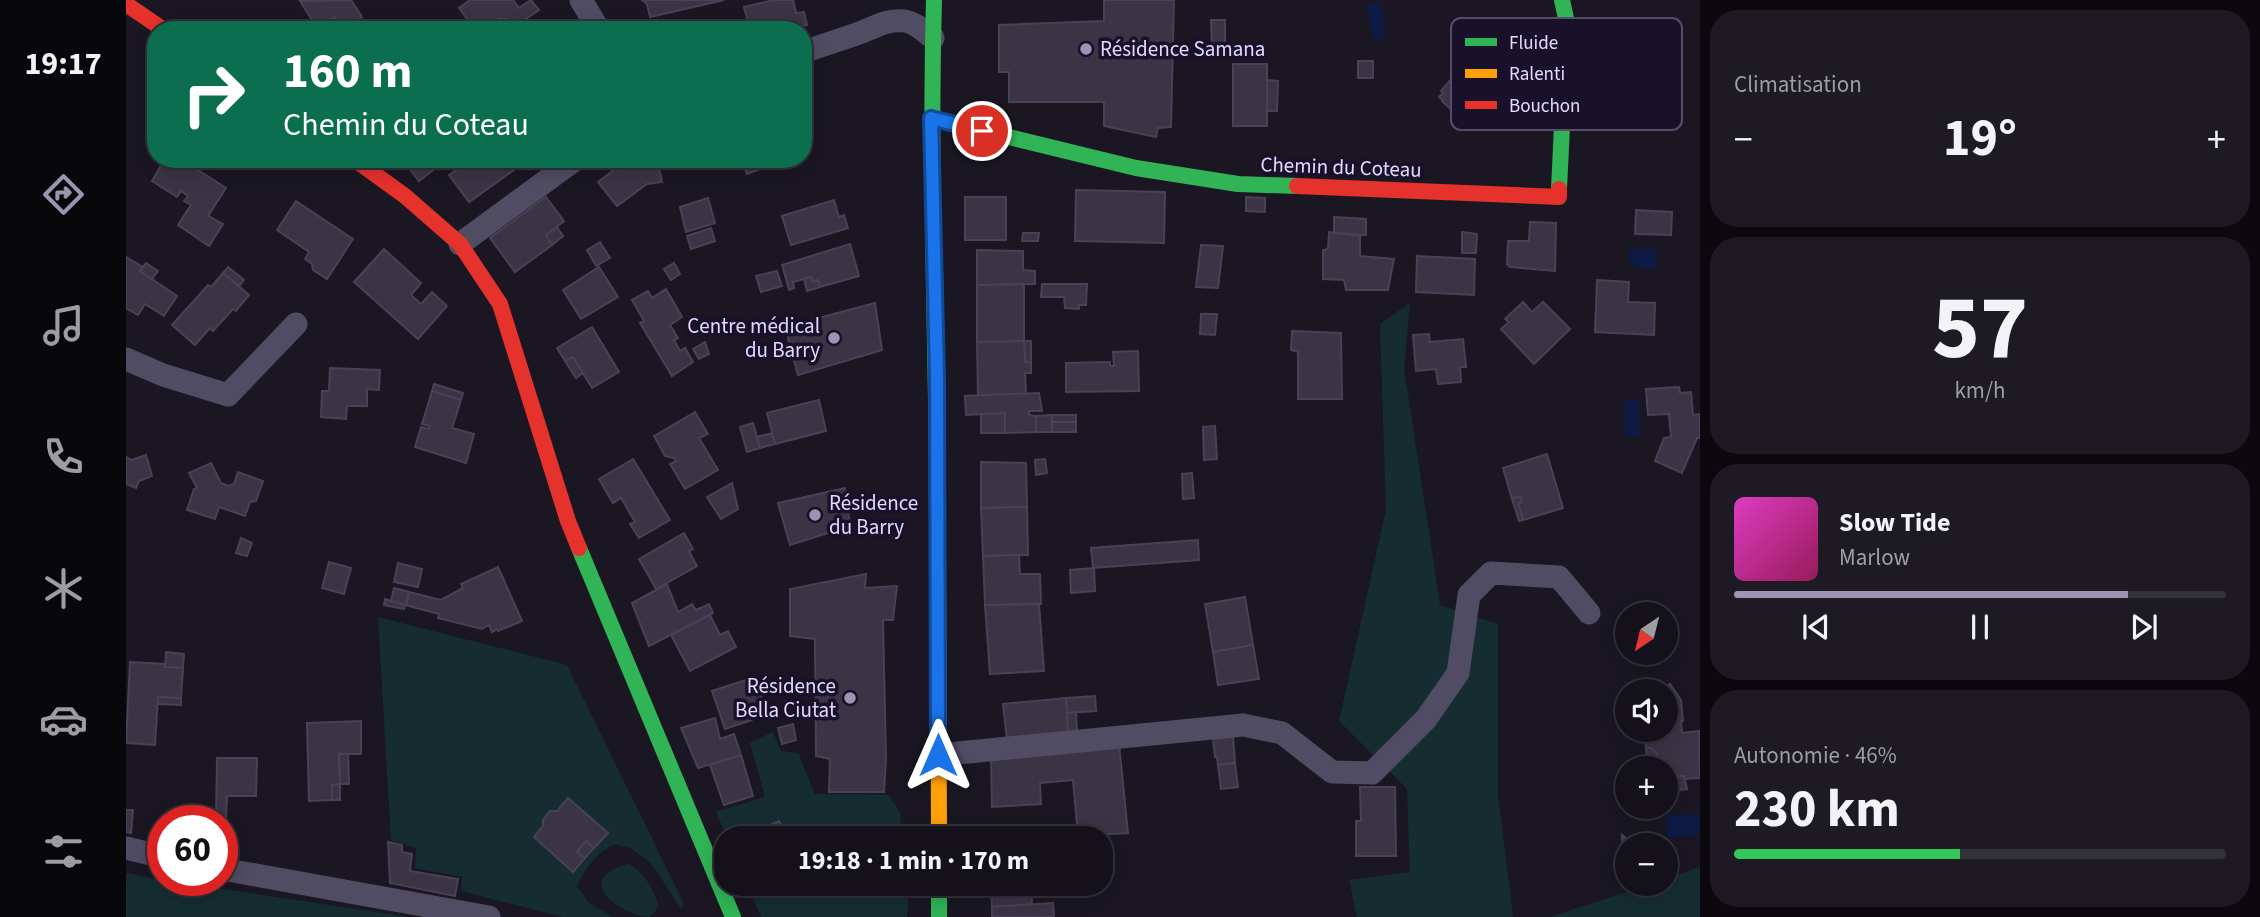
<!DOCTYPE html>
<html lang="fr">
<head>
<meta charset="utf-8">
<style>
	:root { --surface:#14111a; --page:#1d1a23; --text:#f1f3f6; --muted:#9d9da2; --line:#333139; --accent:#9c95b1 }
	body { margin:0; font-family:"Source Sans 3",sans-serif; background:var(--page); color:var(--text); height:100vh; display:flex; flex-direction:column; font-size:26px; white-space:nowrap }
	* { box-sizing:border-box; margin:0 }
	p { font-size:23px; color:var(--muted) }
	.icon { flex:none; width:38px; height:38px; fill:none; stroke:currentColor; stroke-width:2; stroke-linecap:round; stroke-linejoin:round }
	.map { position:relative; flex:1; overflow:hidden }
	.drawer { display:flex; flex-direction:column; gap:10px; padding:10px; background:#0b090e; width:560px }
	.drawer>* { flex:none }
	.banner { position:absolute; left:21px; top:21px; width:665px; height:147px; border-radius:28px; box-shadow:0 4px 18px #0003,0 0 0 2px var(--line); background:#0b6e4f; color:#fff; overflow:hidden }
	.needle { width:46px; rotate:215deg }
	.fabs { position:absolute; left:1489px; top:602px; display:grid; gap:14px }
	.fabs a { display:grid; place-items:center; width:63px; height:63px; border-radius:50%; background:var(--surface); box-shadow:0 4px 18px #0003,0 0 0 2px var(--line); font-size:35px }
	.speed { position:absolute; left:21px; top:805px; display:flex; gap:14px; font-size:35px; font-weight:700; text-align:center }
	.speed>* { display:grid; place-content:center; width:91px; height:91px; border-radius:50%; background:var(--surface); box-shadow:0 4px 18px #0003,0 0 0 2px var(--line); line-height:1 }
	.speed .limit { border:10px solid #d22; background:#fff; color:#111 }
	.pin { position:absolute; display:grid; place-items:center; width:60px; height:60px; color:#fff; margin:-30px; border:4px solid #fff; border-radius:50%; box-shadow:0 2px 7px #0007 }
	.me { position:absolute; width:77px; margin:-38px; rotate:0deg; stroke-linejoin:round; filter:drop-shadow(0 0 5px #0008) }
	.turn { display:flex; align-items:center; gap:24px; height:147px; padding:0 21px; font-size:32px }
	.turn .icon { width:91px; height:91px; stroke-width:2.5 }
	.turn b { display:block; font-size:49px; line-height:60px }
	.big { font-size:52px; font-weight:700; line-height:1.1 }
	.drawer .card { flex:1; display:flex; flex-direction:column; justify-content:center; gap:10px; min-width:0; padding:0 24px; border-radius:28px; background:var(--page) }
	.drawer .dial { align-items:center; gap:0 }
	.dial b { font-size:91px; line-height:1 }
	.song { display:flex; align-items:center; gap:21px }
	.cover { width:84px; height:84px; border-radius:10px; background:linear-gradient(135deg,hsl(310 70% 55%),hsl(330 70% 35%)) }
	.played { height:7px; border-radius:4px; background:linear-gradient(90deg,var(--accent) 80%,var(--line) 80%) }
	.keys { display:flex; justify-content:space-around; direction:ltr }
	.heat { display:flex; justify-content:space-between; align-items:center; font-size:38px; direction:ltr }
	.charge { height:10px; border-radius:5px; background:linear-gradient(90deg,#34c759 46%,var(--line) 0) }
	.trip { position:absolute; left:588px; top:826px; width:399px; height:70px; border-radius:28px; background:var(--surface); box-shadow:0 4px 18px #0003,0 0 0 2px var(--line); font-weight:700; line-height:70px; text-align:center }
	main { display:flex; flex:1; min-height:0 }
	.dock { display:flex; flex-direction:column; width:126px; justify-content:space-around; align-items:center; background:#08070a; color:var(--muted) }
	.dock .icon { width:49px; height:49px }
	.dock .current { color:var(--accent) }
	.dock b { font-size:32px; color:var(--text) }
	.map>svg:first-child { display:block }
	.green { fill:#152d31 }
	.water { fill:#0d1a44 }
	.building { fill:#3a3445; stroke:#484256; stroke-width:2 }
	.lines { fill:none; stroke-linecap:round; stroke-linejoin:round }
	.street { stroke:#504c64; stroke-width:23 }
	.fast { stroke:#30b455; stroke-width:16 }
	.slow { stroke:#ff9f0a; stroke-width:16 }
	.jam { stroke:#e5322d; stroke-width:16 }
	.route-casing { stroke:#114b97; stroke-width:18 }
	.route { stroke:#1a73e8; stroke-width:12 }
	.poi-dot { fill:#9c95b1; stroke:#181129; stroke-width:2.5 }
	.labels { text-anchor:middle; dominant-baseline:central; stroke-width:7; stroke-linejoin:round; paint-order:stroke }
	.poi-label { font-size:21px; fill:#e2d9fe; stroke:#181129; text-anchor:start }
	.street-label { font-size:21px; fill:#e2d9fe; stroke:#181129 }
	.key { fill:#181129; stroke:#554d69; stroke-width:2 }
	.key-label { font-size:19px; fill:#e2d9fe }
</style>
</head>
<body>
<main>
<nav class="dock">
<b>19:17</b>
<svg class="icon current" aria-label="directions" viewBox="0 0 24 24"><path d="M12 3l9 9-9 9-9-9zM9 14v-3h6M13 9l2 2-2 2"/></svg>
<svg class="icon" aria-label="music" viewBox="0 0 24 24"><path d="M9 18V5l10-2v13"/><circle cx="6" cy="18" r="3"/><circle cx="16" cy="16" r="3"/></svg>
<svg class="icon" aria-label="phone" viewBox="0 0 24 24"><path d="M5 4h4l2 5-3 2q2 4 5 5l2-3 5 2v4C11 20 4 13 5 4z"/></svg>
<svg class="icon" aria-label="climate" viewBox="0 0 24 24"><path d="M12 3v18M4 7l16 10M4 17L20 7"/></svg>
<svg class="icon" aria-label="car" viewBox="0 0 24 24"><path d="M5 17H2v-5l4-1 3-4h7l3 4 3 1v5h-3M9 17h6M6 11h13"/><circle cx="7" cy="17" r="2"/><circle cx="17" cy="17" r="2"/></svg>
<svg class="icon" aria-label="filters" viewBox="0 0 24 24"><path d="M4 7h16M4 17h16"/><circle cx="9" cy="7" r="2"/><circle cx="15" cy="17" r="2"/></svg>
</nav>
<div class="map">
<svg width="1574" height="917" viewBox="0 0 1574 917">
	<rect width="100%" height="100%" fill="#1a1723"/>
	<g class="green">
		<polygon points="1284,303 1278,368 1314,605 1372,624 1372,796 1387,917 1231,917 1223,880 1284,872 1281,789 1213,721 1260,509 1254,324"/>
		<path d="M 252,617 L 441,665 L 558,904 L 555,909 L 525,863 L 504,848 L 488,844 C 469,855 460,867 451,886 L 463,903 L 486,917 L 437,917 L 335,891 L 336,877 L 289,868 L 290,848 L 265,840 Z"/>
		<polygon points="647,732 655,751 672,753 689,794 763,795 774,813 777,838 601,838 590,812 639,797 624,743"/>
		<path d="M 502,864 C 519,873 525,886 532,903 L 529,912 L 523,917 C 489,914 448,878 502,864 Z"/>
		<polygon points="1574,867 1574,917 1424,917 1525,884 1540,884 1540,879"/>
		<polygon points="0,873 37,880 283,917 0,917"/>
		<polygon points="621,884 783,884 781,917 635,917"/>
	</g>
	<g class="water">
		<polygon points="1255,2 1260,38 1248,40 1240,4"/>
		<polygon points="1505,247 1531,250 1531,269 1510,268 1502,259"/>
		<polygon points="1512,400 1515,436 1500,437 1497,402"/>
		<polygon points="1574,814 1574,834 1542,838 1539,815"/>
	</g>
	<g class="building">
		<polygon points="225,0 236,17 217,29 209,17 191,28 174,1"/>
		<polygon points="344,0 387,0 393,8 405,0 413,10 387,28 380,19 373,18 356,30 349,30 333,8"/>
		<polygon points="516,0 598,0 524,17 521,4"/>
		<polygon points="648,0 667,0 670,13 678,12 681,25 660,30 624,30 618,7"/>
		<polygon points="978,0 1048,0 1045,127 1032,128 1030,137 978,126 978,102 883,102 883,72 873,72 873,25 978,21"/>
		<polygon points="209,17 217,29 199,30 196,25"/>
		<polygon points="1085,20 1099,20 1099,46 1086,46"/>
		<polygon points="1356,54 1373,68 1363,79 1369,84 1341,114 1339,112 1336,116 1332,113 1331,115 1316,101 1317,100 1313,97 1317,93 1315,91 1342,60 1347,64"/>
		<rect x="1232" y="61" width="15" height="17"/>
		<rect x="1107" y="64" width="34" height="62"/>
		<polygon points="1141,80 1152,81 1151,111 1141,111"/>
		<polygon points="39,159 55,159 100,188 82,216 97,224 83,246 52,225 65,205 58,201 62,196 55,191 51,197 26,181"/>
		<polygon points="276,159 321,159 293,181"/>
		<polygon points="345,159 380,159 388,170 343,202 323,175"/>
		<polygon points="503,159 531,159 536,182 521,184 491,206 472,182 493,166 495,170 501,166 498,163"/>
		<polygon points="615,159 661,159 621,174"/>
		<polygon points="950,190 1039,192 1038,243 949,241"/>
		<polygon points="420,197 438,221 420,235 426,245 389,272 364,238"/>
		<rect x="839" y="197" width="41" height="43"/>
		<polygon points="1120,197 1139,198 1139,212 1120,211"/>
		<polygon points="582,198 589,223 560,232 554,207"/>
		<polygon points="708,200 713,217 718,215 722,228 665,245 656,216"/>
		<polygon points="170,201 227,239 201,279 187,270 186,264 179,259 183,252 151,230"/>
		<polygon points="1510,210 1546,212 1545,235 1509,234"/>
		<polygon points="1208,217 1240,219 1240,235 1208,233"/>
		<polygon points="1404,222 1430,223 1429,271 1384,267 1381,264 1382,241 1403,241"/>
		<polygon points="431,227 437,236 426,245 420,235"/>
		<polygon points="585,228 589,241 565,249 561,236"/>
		<polygon points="1203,232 1234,236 1234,256 1268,259 1262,290 1220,290 1218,280 1197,279 1197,250 1202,249"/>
		<polygon points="1336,232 1351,234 1350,253 1336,253"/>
		<polygon points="897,233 913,233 912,241 896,241"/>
		<polygon points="474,242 484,258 470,266 461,250"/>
		<polygon points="724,244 733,276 694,287 692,280 687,282 685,277 667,282 668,288 663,290 656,265"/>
		<polygon points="1075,245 1097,246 1092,288 1070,287"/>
		<polygon points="258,249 295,283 285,295 295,304 306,292 321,306 292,339 228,282"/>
		<polygon points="851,250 897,251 897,270 909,271 909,284 851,285"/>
		<polygon points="1291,256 1349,259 1348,295 1290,292"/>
		<polygon points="0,257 17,267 14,271 51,296 38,316 19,304 12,315 0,308"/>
		<polygon points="20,263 32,271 26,279 14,271"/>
		<polygon points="548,263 554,274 545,280 538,269"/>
		<polygon points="102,267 118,280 113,286 97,273"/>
		<polygon points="473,267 492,297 455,319 437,290"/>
		<polygon points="651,271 656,286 635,292 630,276"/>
		<polygon points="97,273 123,295 110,311 107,309 87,331 84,328 69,345 46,325 82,285 85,287"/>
		<polygon points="685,277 687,282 692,280 694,287 681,291 678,279"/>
		<polygon points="1471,280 1503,282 1502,302 1529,303 1528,335 1469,332"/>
		<polygon points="898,284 898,341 851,342 851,285"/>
		<polygon points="916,284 961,284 960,305 953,305 953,309 939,308 938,297 915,297"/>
		<polygon points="540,289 556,317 544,325 552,338 548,340 554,351 559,348 567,362 546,376 514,323 518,321 506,300 522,291 526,298"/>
		<polygon points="1397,302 1406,312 1417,302 1444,329 1408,364 1375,329 1383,322 1379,319"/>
		<polygon points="749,303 756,350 672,375 659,327"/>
		<polygon points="1075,314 1091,314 1089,335 1074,334"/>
		<polygon points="466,327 493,372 466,388 447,357 439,361 431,348"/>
		<polygon points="1166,331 1215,333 1216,399 1172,399 1172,352 1165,350"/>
		<polygon points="1303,334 1304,342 1337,339 1340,367 1334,367 1335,382 1312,384 1310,369 1290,371 1287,335"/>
		<polygon points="898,341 905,341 905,362 899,362"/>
		<polygon points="898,341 899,362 905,362 905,373 899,373 900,394 852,396 851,342"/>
		<polygon points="579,342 583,354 573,359 567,349"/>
		<polygon points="1012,351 1013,391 940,392 940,363 984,362 984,366 988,366 987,352"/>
		<polygon points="447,357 457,373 450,378 439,361"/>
		<polygon points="204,368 254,370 253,390 241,389 241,406 221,406 220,419 195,417 196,391 203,391"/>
		<polygon points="308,384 337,393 335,400 306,391"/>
		<polygon points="1553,387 1554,393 1565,392 1567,415 1574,414 1574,438 1571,438 1556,473 1529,461 1538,438 1545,437 1543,414 1522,415 1520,389"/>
		<polygon points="306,391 335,400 326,428 348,434 340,463 289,447 295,427 303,429 304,426 296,424"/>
		<polygon points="913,393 916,411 903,411 903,415 910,416 910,432 879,433 879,413 840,415 839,396"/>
		<polygon points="693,400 700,431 649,444 641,413"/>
		<polygon points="569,412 582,434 573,438 592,470 559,489 544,464 550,461 548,458 539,456 528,436"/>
		<polygon points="879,413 879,433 855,433 855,414"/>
		<rect x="926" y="415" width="24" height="7"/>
		<polygon points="926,415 926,432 910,432 910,416"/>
		<rect x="926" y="422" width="24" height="10"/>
		<polygon points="627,423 634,448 621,452 614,427"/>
		<polygon points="1089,426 1091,459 1078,460 1077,427"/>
		<polygon points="646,433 649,444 634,448 631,437"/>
		<polygon points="1421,454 1437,508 1397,520 1392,503 1396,502 1394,496 1386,499 1377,468"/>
		<polygon points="20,455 26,476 13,481 10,488 0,484 0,457 5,460"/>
		<polygon points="507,459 544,520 513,538 504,524 509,522 495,498 487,503 473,479"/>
		<polygon points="919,459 921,473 910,475 909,460"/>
		<polygon points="855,462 900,463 901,507 855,508"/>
		<polygon points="85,463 95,483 102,486 108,484 112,472 137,481 130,501 124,502 119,516 93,507 89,519 61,510 68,489 71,488 63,473"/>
		<polygon points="1066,473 1068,498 1057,499 1056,474"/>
		<polygon points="606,483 612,509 595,519 581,497"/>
		<polygon points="719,488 724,526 664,545 652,503"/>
		<polygon points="1394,496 1396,502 1392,503 1397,520 1393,521 1386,499"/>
		<polygon points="901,507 902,555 857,556 855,508"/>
		<polygon points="558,533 567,549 563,551 571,566 530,589 513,559"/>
		<polygon points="115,538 126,543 121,556 110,553"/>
		<polygon points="1072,540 1073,560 967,568 965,548"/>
		<polygon points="893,555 894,574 914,574 915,604 859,605 857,556"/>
		<polygon points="203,562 225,568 218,594 196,588"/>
		<polygon points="272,563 296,569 292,587 268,582"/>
		<polygon points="372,567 396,621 372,631 371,629 366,632 363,625 356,629 312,618 313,614 279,605 278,609 258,605 259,599 280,605 283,592 315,600 337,588 335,584"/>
		<polygon points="968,568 969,591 945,593 944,570"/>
		<polygon points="740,574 739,588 771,586 767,620 757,620 760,759 758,792 703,792 704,759 690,756 689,639 664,636 664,589"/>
		<polygon points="541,584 552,612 566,604 570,610 583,604 587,613 523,646 506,603"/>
		<polygon points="268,588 283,592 280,605 265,601"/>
		<polygon points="1119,597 1127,645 1087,652 1079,604"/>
		<polygon points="913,604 918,671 864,674 859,605"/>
		<polygon points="584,615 594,635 602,631 610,647 564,671 545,635"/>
		<polygon points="1127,645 1133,679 1092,685 1087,652"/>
		<polygon points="40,652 58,654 57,668 39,667"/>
		<polygon points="4,662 39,664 39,667 57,668 55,698 32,697 29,745 0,743"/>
		<polygon points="629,677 641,715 599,729 586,691"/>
		<polygon points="1544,684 1555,700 1557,721 1555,721 1556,733 1573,731 1574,778 1558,779 1558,776 1540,777 1540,784 1540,768 1519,768 1519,763 1531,762 1531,754 1525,748 1520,748 1519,732 1540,730 1540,691 1531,691"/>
		<polygon points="969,696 970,711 941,713 940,698"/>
		<polygon points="32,697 55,698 55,705 32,704"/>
		<polygon points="940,698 943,735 881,740 877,704"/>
		<polygon points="950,712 951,731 942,732 941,713"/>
		<polygon points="589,718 594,739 608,734 615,755 572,768 555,728"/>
		<polygon points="235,721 235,754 213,754 214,784 206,785 206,800 183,801 181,723"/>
		<polygon points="667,724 670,740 656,744 652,728"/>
		<polygon points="1107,737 1109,763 1092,765 1091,757 1089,757 1087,739"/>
		<polygon points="993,744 1002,833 952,836 947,780 914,783 915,804 866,807 865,755"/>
		<polygon points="1520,748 1525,748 1531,754 1531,762 1521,763"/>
		<polygon points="213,754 222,754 223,784 214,784"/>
		<polygon points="615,755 627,796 598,805 584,765"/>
		<polygon points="91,758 131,758 130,796 101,796 100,818 90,818"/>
		<polygon points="1109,763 1112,787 1095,789 1092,765"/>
		<polygon points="1558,776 1561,789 1540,791 1540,777"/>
		<polygon points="214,784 214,800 206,800 206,785"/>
		<polygon points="1234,787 1269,787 1270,856 1230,856 1230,821 1235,821"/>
		<polygon points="442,798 482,833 468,848 460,841 451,852 459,858 447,872 408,837 417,826 417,820 424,811 431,811"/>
		<polygon points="0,810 7,810 5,833 0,832"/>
		<polygon points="653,821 661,838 619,838 618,836"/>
		<polygon points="1515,834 1526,843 1526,845 1502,845 1502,853 1497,853 1496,835 1501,839 1512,839"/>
		<polygon points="460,841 468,848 459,858 451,852"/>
		<polygon points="262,842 276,845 276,852 286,854 284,871 332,879 329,896 264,883"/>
		<polygon points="869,884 905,884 906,904 866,907 865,885"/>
		<polygon points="927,903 928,917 866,917 866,907"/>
	</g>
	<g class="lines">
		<g class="street">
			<polyline points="455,0 473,30"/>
			<path d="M 677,52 C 697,45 717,39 736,32 C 751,26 762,19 779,21 C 790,23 798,31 807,38"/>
			<polyline points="334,244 450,159"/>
			<polyline points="0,359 37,375 102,395 170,324"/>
			<polyline points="812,755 1117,725 1156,733 1206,772 1246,773 1300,719 1332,673 1343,595 1365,573 1433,577 1463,613"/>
			<polyline points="0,848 37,857"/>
			<polyline points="96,869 363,917"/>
		</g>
		<g class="fast">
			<path d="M 808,0 C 803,183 811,367 812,550"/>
			<polyline points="805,118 1010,168 1112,184 1171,186"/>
			<polyline points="1433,189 1441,23 1436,0"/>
			<polyline points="453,548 607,917"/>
			<polyline points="813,884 813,917"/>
		</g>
		<polyline class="slow" points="812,550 813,838"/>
		<g class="jam">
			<polyline points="0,4 38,30"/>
			<polyline points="228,159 279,196 334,244 374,304 442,521 453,548"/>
			<polyline points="1171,186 1433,197 1433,189"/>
		</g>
	</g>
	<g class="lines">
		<g class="route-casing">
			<polyline id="route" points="812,755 811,377 805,118 856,131"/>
		</g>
		<use href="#route" class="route"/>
	</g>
	<g class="poi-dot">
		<circle cx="960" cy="49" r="7"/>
		<circle cx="708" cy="338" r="7"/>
		<circle cx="689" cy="515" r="7"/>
		<circle cx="724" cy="698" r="7"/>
	</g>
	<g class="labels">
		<g class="poi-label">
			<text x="974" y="49">Résidence Samana</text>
			<text x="694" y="326" text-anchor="end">Centre médical<tspan x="694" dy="24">du Barry</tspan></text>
			<text x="703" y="503">Résidence<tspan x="703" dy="24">du Barry</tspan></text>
			<text x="710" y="686" text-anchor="end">Résidence<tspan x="710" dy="24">Bella Ciutat</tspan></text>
		</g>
		<g class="street-label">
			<text transform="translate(1215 167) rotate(2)">Chemin du Coteau</text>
		</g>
	</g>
	<rect x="1325" y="18" width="231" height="112" rx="10" class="key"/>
	<rect x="1339" y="38" width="32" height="8" fill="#30b455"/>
	<rect x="1339" y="69" width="32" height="9" fill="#ff9f0a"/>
	<rect x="1339" y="101" width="32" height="8" fill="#e5322d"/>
	<g class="key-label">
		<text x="1383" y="49">Fluide</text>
		<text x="1383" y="80">Ralenti</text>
		<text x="1383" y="112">Bouchon</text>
	</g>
</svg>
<div class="fabs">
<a><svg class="needle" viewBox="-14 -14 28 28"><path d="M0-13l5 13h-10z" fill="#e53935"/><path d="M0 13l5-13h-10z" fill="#9d9da2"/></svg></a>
<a><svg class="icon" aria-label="sound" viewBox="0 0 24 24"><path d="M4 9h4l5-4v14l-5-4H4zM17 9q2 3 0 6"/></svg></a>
<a>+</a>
<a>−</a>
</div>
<div class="speed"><div class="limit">60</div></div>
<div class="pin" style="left:856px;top:131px;background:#d93025"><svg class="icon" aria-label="arrive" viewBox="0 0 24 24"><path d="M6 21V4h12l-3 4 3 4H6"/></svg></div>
<svg class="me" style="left:812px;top:755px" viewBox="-20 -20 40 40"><path d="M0-17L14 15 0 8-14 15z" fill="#1a73e8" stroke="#fff" stroke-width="4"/></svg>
<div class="trip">19:18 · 1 min · 170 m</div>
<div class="banner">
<div class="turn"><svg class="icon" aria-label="right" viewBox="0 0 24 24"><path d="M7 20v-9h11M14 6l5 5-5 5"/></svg><div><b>160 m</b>Chemin du Coteau</div></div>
</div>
</div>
<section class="drawer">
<div class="card"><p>Climatisation</p>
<div class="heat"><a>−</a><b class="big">19°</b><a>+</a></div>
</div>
<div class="card dial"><b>57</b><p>km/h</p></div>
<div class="card">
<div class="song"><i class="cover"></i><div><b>Slow Tide</b><p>Marlow</p></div></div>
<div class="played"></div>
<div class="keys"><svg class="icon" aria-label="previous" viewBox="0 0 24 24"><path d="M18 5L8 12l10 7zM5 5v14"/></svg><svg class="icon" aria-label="pause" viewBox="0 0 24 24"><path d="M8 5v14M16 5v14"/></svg><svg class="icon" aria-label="next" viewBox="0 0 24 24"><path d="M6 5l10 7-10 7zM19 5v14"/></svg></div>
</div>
<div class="card"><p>Autonomie · 46%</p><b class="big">230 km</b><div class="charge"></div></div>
</section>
</main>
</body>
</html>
